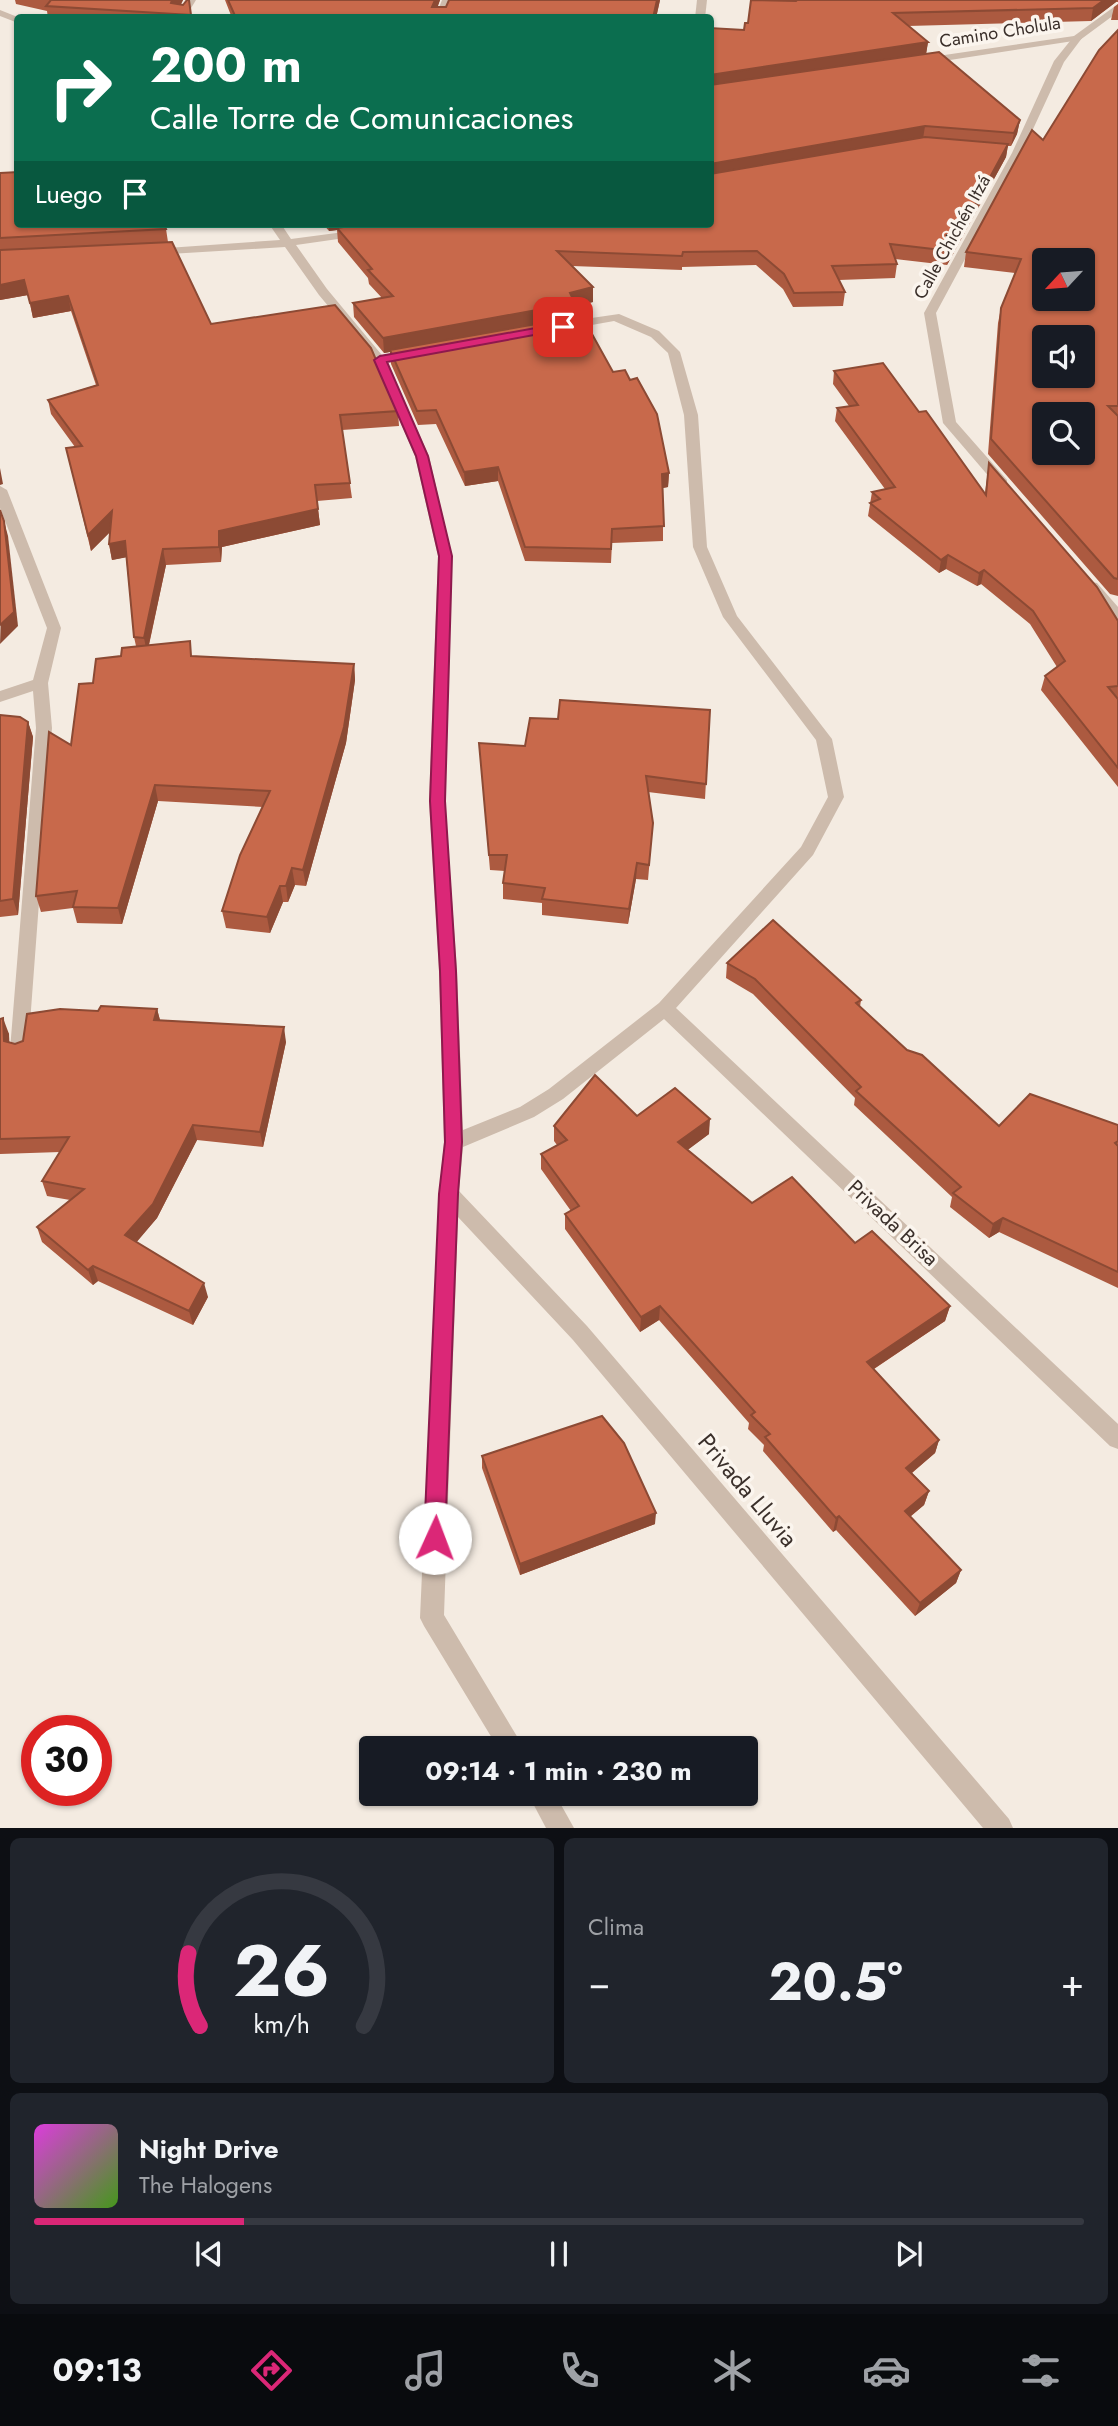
<!DOCTYPE html>
<html lang="es">
<head>
<meta charset="utf-8">
<style>
	:root { --surface:#171b24; --page:#20242c; --text:#f1f3f6; --muted:#9ea1a6; --line:#363941; --accent:#db2777 }
	body { margin:0; font-family:Jost,sans-serif; background:var(--page); color:var(--text); height:100vh; display:flex; flex-direction:column; font-size:26px; white-space:nowrap }
	* { box-sizing:border-box; margin:0 }
	p { font-size:23px; color:var(--muted) }
	.icon { flex:none; width:38px; height:38px; fill:none; stroke:currentColor; stroke-width:2; stroke-linecap:round; stroke-linejoin:round }
	.map { position:relative; height:1828px; overflow:hidden }
	.side { display:flex; flex-direction:column; gap:10px; padding:10px; background:#0d0f14; flex:1 }
	.side>* { flex:none }
	.guide { position:absolute; left:14px; top:14px; width:700px; height:214px; border-radius:7px; box-shadow:0 2px 5px #0004; background:#0b6e4f; color:#fff; overflow:hidden }
	.needle { width:46px; rotate:244deg }
	.buttons { position:absolute; left:1032px; top:248px; display:grid; gap:14px }
	.buttons a { display:grid; place-items:center; width:63px; height:63px; border-radius:7px; background:var(--surface); box-shadow:0 2px 5px #0004; font-size:35px }
	.speed { position:absolute; left:21px; top:1715px; display:flex; gap:14px; font-size:35px; font-weight:700; text-align:center }
	.speed>* { display:grid; place-content:center; width:91px; height:91px; border-radius:50%; background:var(--surface); box-shadow:0 2px 5px #0004; line-height:1 }
	.speed .limit { border:10px solid #d22; background:#fff; color:#111 }
	.pin { position:absolute; display:grid; place-items:center; width:60px; height:60px; color:#fff; margin:-30px; border-radius:14px; box-shadow:0 4px 10px #0006 }
	.me { position:absolute; width:77px; margin:-38px; rotate:2deg; stroke-linejoin:round; filter:drop-shadow(0 0 5px #0008) }
	.turn { display:flex; align-items:center; gap:24px; height:147px; padding:0 21px; font-size:32px }
	.turn .icon { width:91px; height:91px; stroke-width:2.5 }
	.turn b { display:block; font-size:49px; line-height:60px }
	.then { display:flex; align-items:center; height:66px; padding:0 21px; background:#0003; gap:14px; font-size:26px }
	.big { font-size:52px; font-weight:700; line-height:1.1 }
	.side .tile { flex:1; display:flex; flex-direction:column; justify-content:center; gap:10px; min-width:0; padding:0 24px; border-radius:10px; background:var(--page) }
	.side .dial { align-items:center; gap:0 }
	.dial svg { height:182px; overflow:visible; fill:none; stroke:var(--line); stroke-width:7; stroke-linecap:round; text-anchor:middle }
	.dial text { fill:var(--text); stroke:none }
	.song { display:flex; align-items:center; gap:21px }
	.cover { width:84px; height:84px; border-radius:10px; background:linear-gradient(135deg,hsl(300 70% 55%),hsl(100 70% 35%)) }
	.played { height:7px; border-radius:4px; background:linear-gradient(90deg,var(--accent) 20%,var(--line) 20%) }
	.keys { display:flex; justify-content:space-around; direction:ltr }
	.heat { display:flex; justify-content:space-between; align-items:center; font-size:38px; direction:ltr }
	.side .tiles { flex:1; display:grid; gap:10px; grid-template-columns:1fr 1fr }
	.tile:last-child { grid-column:span 2 }
	.trip { position:absolute; left:359px; top:1736px; width:399px; height:70px; border-radius:7px; background:var(--surface); box-shadow:0 2px 5px #0004; font-weight:700; line-height:70px; text-align:center }
	.menu { display:flex; height:112px; justify-content:space-around; align-items:center; background:#090b0e; color:var(--muted) }
	.menu .icon { width:49px; height:49px }
	.menu .on { color:var(--accent) }
	.menu b { font-size:32px; color:var(--text) }
	.map>svg:first-child { display:block }
	.lines { fill:none; stroke-linecap:round; stroke-linejoin:round }
	.minor { fill:#cdbbac; fill-rule:evenodd }
	.tertiary { fill:#cdbbac; fill-rule:evenodd }
	.wall { fill:#ac5a40 }
	.shaded-wall { fill:#8c4a34 }
	.building { fill:#c8694b; stroke:#8c4a34; stroke-width:2; fill-rule:evenodd }
	.route { fill:#db2777; stroke:#8e194d; stroke-width:2 }
	.labels { text-anchor:middle; dominant-baseline:central; stroke-width:7; stroke-linejoin:round; paint-order:stroke }
	.far-street-label { font-size:18px; fill:#3b302b; stroke:#fbf5ee }
	.street-label { font-size:21px; fill:#3b302b; stroke:#fbf5ee }
	.near-street-label { font-size:24px; fill:#3b302b; stroke:#fbf5ee }
</style>
</head>
<body>
<div class="map">
<svg width="1118" height="1828" viewBox="0 0 1118 1828">
	<rect width="100%" height="100%" fill="#f4ebe1"/>
	<g class="lines">
		<g class="minor">
			<polygon points="442,0 452,0 445,18 435,18"/>
			<polygon points="697,0 707,0 705,18 695,18"/>
			<polygon points="0,10 20,18 18,18 18,23 0,16"/>
			<polygon points="1074,36 1082,38 1064,62 1022,153 936,313 956,422 1007,480 1007,486 997,486 943,423 924,313 1012,153 1054,61"/>
			<polygon points="269,224 281,224 291,239 359,230 365,233 359,236 296,245 327,289 386,360 429,456 452,556 445,801 457,971 463,1130 520,1107 549,1089 659,1003 801,847 828,797 816,740 723,617 693,547 684,415 668,353 651,337 614,321 564,330 558,326 564,322 619,314 659,331 680,352 698,415 707,547 737,616 832,739 844,797 813,855 676,1008 1118,1424 1118,1449 1110,1446 664,1019 563,1099 534,1117 463,1147 459,1191 587,1326 1009,1819 1013,1828 983,1828 573,1340 458,1217 444,1615 524,1748 498,1748 424,1626 420,1618 439,1194 444,1142 439,971 429,801 438,556 415,456 374,361 319,295 285,247 153,255 147,252 153,249 280,240"/>
			<polygon points="0,486 7,490 61,628 48,683 52,728 28,1050 26,1055 19,1057 12,1055 10,1050 36,728 33,691 0,702 0,691 33,680 47,628 0,508"/>
			<polygon points="1092,582 1097,583 1118,607 1118,621 1113,619 1085,586"/>
			<polygon points="528,1794 555,1794 574,1828 546,1828"/>
		</g>
		<g class="tertiary">
			<polygon points="186,0 196,0 185,18 176,18"/>
			<polygon points="1118,4 1118,12 1080,40 924,64 919,61 924,58 1074,36"/>
		</g>
	</g>
	<g class="wall">
		<polygon points="15,0 183,0 181,4 191,15 192,18 48,18 47,11 16,4"/>
		<polygon points="225,0 440,0 437,7 446,7 660,0 656,18 232,18"/>
		<polygon points="787,0 1118,0 1118,2 1116,2 1091,21 908,26 928,42 926,53 1020,120 1017,134 1011,146 1008,146 1006,157 947,265 895,259 897,264 895,278 839,280 845,292 843,306 793,307 783,289 756,265 682,267 682,270 572,266 593,287 593,302 575,306 575,317 669,473 668,487 663,488 663,541 612,543 611,563 525,561 498,481 465,486 436,424 418,425 391,364 390,352 384,353 354,317 353,303 382,298 369,284 368,278 338,242 337,230 329,231 323,224 710,224 744,30 748,23 787,1"/>
		<polygon points="1118,4 1118,20 1111,20 1114,7"/>
		<polygon points="1118,30 1118,596 1110,594 988,454 998,323 1001,308 1015,273 964,267 966,252"/>
		<polygon points="0,173 165,225 166,229 168,242 211,324 398,411 399,426 342,430 352,498 317,501 320,525 222,547 221,562 166,565 149,645 193,657 354,664 355,680 346,743 306,886 295,885 288,902 283,902 270,933 226,928 222,911 263,807 158,801 122,924 77,923 73,908 41,912 36,896 71,745 93,683 121,656 136,646 134,637 126,557 112,560 109,544 110,532 91,551 66,448 75,447 51,414 48,400 96,385 71,311 33,318 28,295 0,300"/>
		<polygon points="834,371 919,412 985,493 989,463 1118,621 1118,787 1041,690 1045,676 1057,667 1030,624 981,584 977,586 946,569 939,573 868,516 872,492 885,489 835,421 837,408 849,406 833,384"/>
		<polygon points="710,710 705,799 648,792 653,823 648,880 636,879 628,924 542,915 542,903 503,899 503,883 505,871 490,870 479,743 525,746 558,719"/>
		<polygon points="0,715 28,722 33,737 18,915 0,917"/>
		<polygon points="727,963 861,1000 860,1007 907,1050 999,1126 1118,1125 1118,1288 999,1232 989,1238 950,1207 952,1197 854,1105 855,1098 753,994 726,978"/>
		<polygon points="157,1009 160,1020 286,1042 263,1147 197,1140 157,1218 136,1242 208,1297 193,1325 98,1281 93,1285 42,1242 37,1227 70,1200 47,1196 42,1181 60,1152 0,1154 0,1019 9,1034 9,1042 15,1044 98,1011"/>
		<polygon points="637,1116 709,1134 687,1150 752,1203 855,1243 950,1306 945,1321 874,1369 939,1440 935,1453 912,1473 929,1491 924,1505 910,1517 961,1570 956,1583 915,1616 836,1530 833,1532 763,1451 764,1445 748,1429 749,1423 659,1320 640,1332 565,1229 565,1214 571,1211 541,1169 541,1154 557,1145 554,1141 554,1126"/>
		<polygon points="482,1456 655,1524 520,1575 482,1468"/>
	</g>
	<g class="shaded-wall">
		<polygon points="172,0 183,0 176,14 171,3"/>
		<polygon points="435,0 440,0 434,18 432,7"/>
		<polygon points="657,0 660,0 656,18 653,18"/>
		<polygon points="1104,0 1117,0 1116,2 1091,21 1093,8"/>
		<polygon points="928,42 926,55 710,88 710,75"/>
		<polygon points="1020,120 1017,134 1011,146 1014,133"/>
		<polygon points="925,126 923,139 710,177 710,164"/>
		<polygon points="1008,144 1006,157 947,265 950,251"/>
		<polygon points="329,224 383,224 337,228 337,230 329,231"/>
		<polygon points="24,280 28,295 0,300 0,285"/>
		<polygon points="593,287 593,302 575,306 575,318 384,353 383,338"/>
		<polygon points="68,296 71,311 33,318 30,303"/>
		<polygon points="498,467 498,481 465,486 464,472"/>
		<polygon points="0,468 3,484 0,485"/>
		<polygon points="669,473 668,487 662,488 662,474"/>
		<polygon points="318,509 320,525 222,547 221,562 219,547 219,531"/>
		<polygon points="112,511 116,526 91,551 88,535"/>
		<polygon points="4,521 8,536 18,626 0,644"/>
		<polygon points="125,541 128,557 112,560 109,544"/>
		<polygon points="163,549 166,565 147,653 144,638"/>
		<polygon points="948,555 946,569 939,573 941,560"/>
		<polygon points="984,570 981,584 977,586 979,573"/>
		<polygon points="354,664 355,680 346,743 306,886 303,870"/>
		<polygon points="28,722 33,737 18,915 13,899"/>
		<polygon points="155,785 158,801 122,924 118,908"/>
		<polygon points="637,863 636,879 628,924 629,909"/>
		<polygon points="292,868 295,885 288,902 286,886"/>
		<polygon points="280,886 283,902 270,933 267,917"/>
		<polygon points="157,1009 161,1024 154,1020"/>
		<polygon points="3,1018 9,1034 10,1056 4,1041"/>
		<polygon points="284,1027 286,1042 263,1147 260,1132"/>
		<polygon points="710,1119 709,1134 677,1158 678,1142"/>
		<polygon points="193,1125 197,1140 157,1218 130,1250 125,1235"/>
		<polygon points="1003,1218 999,1232 989,1238 993,1224"/>
		<polygon points="93,1266 98,1281 93,1285 88,1270"/>
		<polygon points="204,1283 208,1297 193,1325 189,1311"/>
		<polygon points="660,1306 659,1320 640,1332 641,1317"/>
		<polygon points="950,1306 945,1321 863,1376 867,1362"/>
		<polygon points="939,1440 935,1453 902,1481 906,1468"/>
		<polygon points="929,1491 924,1505 901,1524 905,1511"/>
		<polygon points="656,1513 655,1524 520,1575 520,1564"/>
		<polygon points="839,1516 836,1530 833,1532 836,1518"/>
		<polygon points="961,1570 956,1583 915,1616 920,1603"/>
	</g>
	<g class="building">
		<polygon points="51,0 172,0 171,3 183,5 187,0 189,0 191,15 46,6"/>
		<polygon points="228,0 435,0 432,7 446,7 449,0 657,0 653,18 236,18"/>
		<polygon points="751,0 795,1 794,0 1104,0 1093,8 893,13 928,42 710,75 710,28 744,30 745,23 748,23"/>
		<path d="M 1118,30 L 1118,406 L 1108,406 L 1118,416 L 1118,579 L 1114,578 L 991,439 L 1001,308 L 1021,259 L 966,252 L 1032,130 L 1043,140 L 1099,50 ZM 1045,261 L 1083,261 L 1083,299 L 1045,299 ZM 1045,338 L 1083,338 L 1083,376 L 1045,376 ZM 1045,415 L 1083,415 L 1083,453 L 1045,453 Z"/>
		<polygon points="939,52 1020,120 1014,133 925,126 710,164 710,85"/>
		<polygon points="925,137 1008,144 950,251 890,244 897,264 832,266 845,292 794,293 784,274 757,251 683,252 682,256 557,251 593,287 570,293 575,303 383,338 353,303 393,296 368,270 372,269 337,228 364,224 710,224 710,174"/>
		<polygon points="18,172 18,224 164,224 166,229 0,238 0,173"/>
		<polygon points="172,242 211,324 335,305 371,348 398,411 340,415 350,483 315,485 318,509 219,531 219,547 163,549 144,638 134,637 125,541 109,544 112,511 88,535 66,448 82,446 48,400 98,385 68,296 30,303 24,280 0,285 0,250"/>
		<polygon points="582,316 613,372 625,370 630,380 637,378 657,414 669,473 662,474 664,526 612,529 611,549 525,547 498,467 464,472 436,410 417,411 390,350"/>
		<polygon points="883,363 919,412 926,411 986,495 989,463 1097,587 1118,621 1118,686 1108,687 1118,699 1118,768 1045,676 1065,661 1033,611 984,570 979,573 948,555 941,560 870,503 880,499 872,492 895,487 837,408 858,405 834,371"/>
		<polygon points="0,510 4,521 14,612 0,625"/>
		<polygon points="190,641 191,656 354,664 344,727 303,870 292,868 286,886 280,886 267,917 222,911 240,855 270,791 155,785 118,908 73,907 77,891 36,896 49,732 71,745 79,684 93,683 96,659 121,656 122,648"/>
		<polygon points="560,700 710,710 706,784 646,776 653,823 649,865 637,863 629,909 542,899 545,888 503,883 507,855 489,855 479,743 525,746 530,718 558,719"/>
		<polygon points="0,715 20,717 28,722 13,899 0,901"/>
		<polygon points="773,920 861,1000 856,1003 907,1050 922,1055 999,1126 1030,1094 1118,1125 1118,1141 1115,1143 1118,1146 1118,1272 1003,1218 993,1224 953,1193 961,1187 856,1091 861,1087 755,979 727,963"/>
		<polygon points="101,1006 157,1009 154,1020 284,1027 260,1132 193,1125 153,1204 125,1235 204,1283 189,1311 93,1266 88,1270 37,1227 84,1189 42,1181 69,1137 0,1139 0,1019 3,1018 4,1041 15,1044 23,1041 27,1014 60,1009 98,1011"/>
		<polygon points="595,1075 637,1116 675,1088 710,1119 678,1142 752,1203 792,1177 855,1243 872,1231 950,1306 867,1362 939,1440 906,1468 929,1491 905,1511 961,1570 920,1603 839,1516 836,1518 765,1437 770,1434 751,1415 755,1412 660,1306 641,1317 565,1214 579,1206 541,1154 567,1140 554,1126"/>
		<polygon points="602,1416 624,1443 656,1513 520,1564 482,1456"/>
	</g>
	<polygon class="route" points="563,323 567,324 567,329 387,362 428,456 452,556 445,801 456,971 462,1142 458,1194 445,1538 442,1546 435,1549 427,1546 424,1538 439,1194 445,1142 440,971 430,801 439,556 416,456 374,360 380,356"/>
	<g class="labels">
		<g class="far-street-label">
			<text transform="translate(1000 32) rotate(-9)">Camino Cholula</text>
			<text transform="translate(952 237) rotate(-61)">Calle Chichén Itzá</text>
		</g>
		<g class="street-label">
			<text transform="translate(893 1223) rotate(43)">Privada Brisa</text>
		</g>
		<g class="near-street-label">
			<text transform="translate(748 1490) rotate(50)">Privada Lluvia</text>
		</g>
	</g>
</svg>
<div class="buttons">
<a><svg class="needle" viewBox="-14 -14 28 28"><path d="M0-13l5 13h-10z" fill="#e53935"/><path d="M0 13l5-13h-10z" fill="#9ea1a6"/></svg></a>
<a><svg class="icon" aria-label="sound" viewBox="0 0 24 24"><path d="M4 9h4l5-4v14l-5-4H4zM17 9q2 3 0 6"/></svg></a>
<a><svg class="icon" aria-label="search" viewBox="0 0 24 24"><circle cx="10" cy="10" r="6"/><path d="M15 15l6 6"/></svg></a>
</div>
<div class="speed"><div class="limit">30</div></div>
<div class="pin" style="left:563px;top:327px;background:#d93025"><svg class="icon" aria-label="arrive" viewBox="0 0 24 24"><path d="M6 21V4h12l-3 4 3 4H6"/></svg></div>
<svg class="me" style="left:435px;top:1538px" viewBox="-20 -20 40 40"><circle r="19" fill="#fff"/><path d="M0-13L10 11 0 6-10 11z" fill="#db2777"/></svg>
<div class="trip">09:14 · 1 min · 230 m</div>
<div class="guide">
<div class="turn"><svg class="icon" aria-label="right" viewBox="0 0 24 24"><path d="M7 20v-9h11M14 6l5 5-5 5"/></svg><div><b>200 m</b>Calle Torre de Comunicaciones</div></div>
<div class="then">Luego<svg class="icon" aria-label="arrive" viewBox="0 0 24 24"><path d="M6 21V4h12l-3 4 3 4H6"/></svg></div>
</div>
</div>
<section class="side">
<div class="tiles">
<div class="tile dial"><svg viewBox="0 0 100 80">
<path d="M14 69A42 42 0 1 1 86 69"/>
<path d="M14 69A42 42 0 0 1 9 37" stroke="#db2777"/>
<text x="50" y="56" font-size="32" font-weight="700">26</text>
<text x="50" y="72" font-size="11">km/h</text>
</svg></div>
<div class="tile"><p>Clima</p>
<div class="heat"><a>−</a><b class="big">20.5°</b><a>+</a></div>
</div>
<div class="tile">
<div class="song"><i class="cover"></i><div><b>Night Drive</b><p>The Halogens</p></div></div>
<div class="played"></div>
<div class="keys"><svg class="icon" aria-label="previous" viewBox="0 0 24 24"><path d="M18 5L8 12l10 7zM5 5v14"/></svg><svg class="icon" aria-label="pause" viewBox="0 0 24 24"><path d="M8 5v14M16 5v14"/></svg><svg class="icon" aria-label="next" viewBox="0 0 24 24"><path d="M6 5l10 7-10 7zM19 5v14"/></svg></div>
</div>
</div>
</section>
<nav class="menu">
<b>09:13</b>
<svg class="icon on" aria-label="directions" viewBox="0 0 24 24"><path d="M12 3l9 9-9 9-9-9zM9 14v-3h6M13 9l2 2-2 2"/></svg>
<svg class="icon" aria-label="music" viewBox="0 0 24 24"><path d="M9 18V5l10-2v13"/><circle cx="6" cy="18" r="3"/><circle cx="16" cy="16" r="3"/></svg>
<svg class="icon" aria-label="phone" viewBox="0 0 24 24"><path d="M5 4h4l2 5-3 2q2 4 5 5l2-3 5 2v4C11 20 4 13 5 4z"/></svg>
<svg class="icon" aria-label="climate" viewBox="0 0 24 24"><path d="M12 3v18M4 7l16 10M4 17L20 7"/></svg>
<svg class="icon" aria-label="car" viewBox="0 0 24 24"><path d="M5 17H2v-5l4-1 3-4h7l3 4 3 1v5h-3M9 17h6M6 11h13"/><circle cx="7" cy="17" r="2"/><circle cx="17" cy="17" r="2"/></svg>
<svg class="icon" aria-label="filters" viewBox="0 0 24 24"><path d="M4 7h16M4 17h16"/><circle cx="9" cy="7" r="2"/><circle cx="15" cy="17" r="2"/></svg>
</nav>
</body>
</html>
